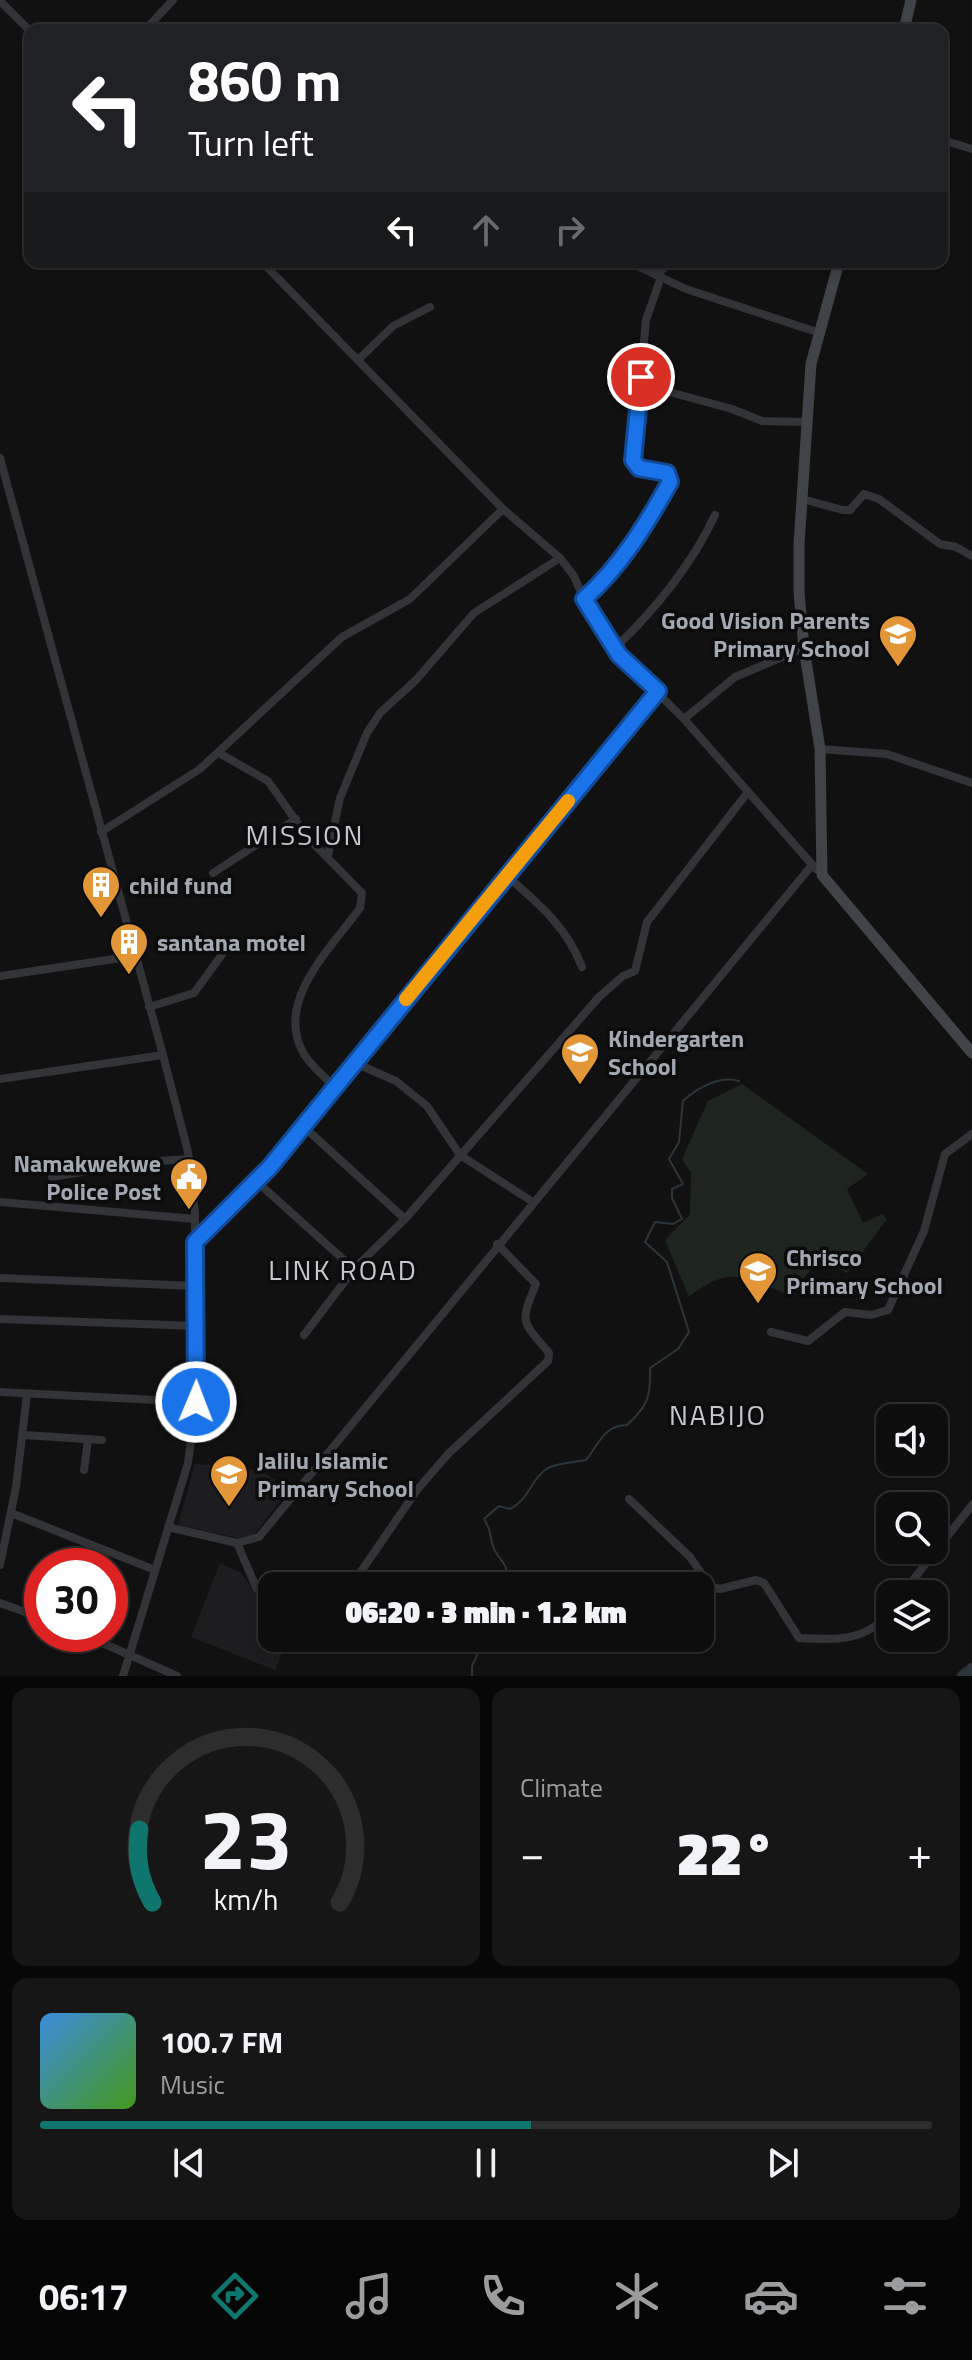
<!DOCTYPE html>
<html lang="en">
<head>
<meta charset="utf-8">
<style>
	:root { --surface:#0d0d0e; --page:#161617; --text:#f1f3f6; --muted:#9a9c9e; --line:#2d2d2e; --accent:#0f766e }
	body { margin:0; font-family:"Titillium Web",sans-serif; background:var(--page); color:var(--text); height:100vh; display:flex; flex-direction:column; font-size:30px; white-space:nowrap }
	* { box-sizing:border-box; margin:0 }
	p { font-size:26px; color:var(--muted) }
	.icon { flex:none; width:44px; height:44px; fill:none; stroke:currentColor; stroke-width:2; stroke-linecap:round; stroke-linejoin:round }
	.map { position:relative; height:1676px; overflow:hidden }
	.panel { display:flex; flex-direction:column; gap:12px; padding:12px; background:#070708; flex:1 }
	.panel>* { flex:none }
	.guide { position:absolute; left:24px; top:24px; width:924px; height:244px; border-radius:16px; box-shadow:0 4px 12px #0003,0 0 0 2px var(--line); background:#202124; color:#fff; overflow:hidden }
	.tools { position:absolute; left:876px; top:1404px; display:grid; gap:16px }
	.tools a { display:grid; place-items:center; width:72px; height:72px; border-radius:16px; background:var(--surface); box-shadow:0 4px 12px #0003,0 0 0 2px var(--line); font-size:40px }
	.speed { position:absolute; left:24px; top:1548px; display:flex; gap:16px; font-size:40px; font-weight:700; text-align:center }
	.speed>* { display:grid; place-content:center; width:104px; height:104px; border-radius:50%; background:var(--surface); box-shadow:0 4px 12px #0003,0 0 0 2px var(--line); line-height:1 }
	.speed .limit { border:12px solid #d22; background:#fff; color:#111 }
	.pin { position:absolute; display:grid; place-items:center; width:68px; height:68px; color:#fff; margin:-34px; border:4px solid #fff; border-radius:50%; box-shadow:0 2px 8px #0007 }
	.me { position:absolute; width:88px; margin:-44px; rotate:1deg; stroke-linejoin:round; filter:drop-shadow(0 0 6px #0008) }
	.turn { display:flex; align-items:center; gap:28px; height:168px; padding:0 32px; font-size:36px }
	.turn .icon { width:104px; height:104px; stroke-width:2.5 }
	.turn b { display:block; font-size:56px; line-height:68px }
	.lanes { display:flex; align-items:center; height:76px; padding:0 32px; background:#0003; justify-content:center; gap:40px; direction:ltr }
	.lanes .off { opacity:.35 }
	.big { font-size:60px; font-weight:800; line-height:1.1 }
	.panel .widget { flex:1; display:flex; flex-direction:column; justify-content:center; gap:12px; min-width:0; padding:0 28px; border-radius:16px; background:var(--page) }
	.panel .dial { align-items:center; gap:0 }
	.dial svg { height:208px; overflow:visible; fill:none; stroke:var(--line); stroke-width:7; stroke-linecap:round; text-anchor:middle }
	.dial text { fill:var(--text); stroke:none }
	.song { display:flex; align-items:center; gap:24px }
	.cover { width:96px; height:96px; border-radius:12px; background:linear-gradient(135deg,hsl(210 70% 55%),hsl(100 70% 35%)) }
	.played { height:8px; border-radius:4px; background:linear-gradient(90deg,var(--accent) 55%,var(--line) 55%) }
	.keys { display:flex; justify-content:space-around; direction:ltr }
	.heat { display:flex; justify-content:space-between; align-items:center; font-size:44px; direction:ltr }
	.panel .tiles { flex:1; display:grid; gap:12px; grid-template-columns:1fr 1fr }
	.widget:last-child { grid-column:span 2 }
	.trip { position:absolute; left:258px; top:1572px; width:456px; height:80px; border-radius:16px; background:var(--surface); box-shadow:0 4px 12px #0003,0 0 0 2px var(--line); font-weight:800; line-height:80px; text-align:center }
	.menu { display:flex; height:128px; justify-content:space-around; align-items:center; background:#050506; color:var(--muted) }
	.menu .icon { width:56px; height:56px }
	.menu .current { color:var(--accent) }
	.menu b { font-size:36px; color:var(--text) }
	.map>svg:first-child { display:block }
	.built { fill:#1d1d1f }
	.green { fill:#1e251e }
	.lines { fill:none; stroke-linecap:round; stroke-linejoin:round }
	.stream { stroke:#2b353a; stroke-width:2 }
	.river { stroke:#2b353a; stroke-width:12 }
	.street { stroke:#323437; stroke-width:8 }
	.secondary { stroke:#404347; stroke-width:11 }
	.route-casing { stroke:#114b97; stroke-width:20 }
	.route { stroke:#1a73e8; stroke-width:14 }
	.slow { stroke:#f59e0b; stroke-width:14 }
	.labels { text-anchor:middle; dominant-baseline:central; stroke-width:7; stroke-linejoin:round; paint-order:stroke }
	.poi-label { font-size:24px; font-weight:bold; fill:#a3a9b2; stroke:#0c0c0d; text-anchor:start }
	.quarter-label { font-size:28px; letter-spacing:2px; fill:#c4c8ce; stroke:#0c0c0d }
</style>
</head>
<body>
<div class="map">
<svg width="972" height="1676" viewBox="0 0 972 1676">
	<rect width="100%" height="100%" fill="#111112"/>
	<g class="built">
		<polygon points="195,1464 244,1467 268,1475 288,1491 253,1536 238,1538 178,1525"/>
		<polygon points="220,1563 240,1572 272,1615 272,1638 289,1638 275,1670 191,1637"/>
	</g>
	<path class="green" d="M 742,1084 L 868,1174 L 847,1189 L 863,1223 L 882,1214 L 887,1219 L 847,1273 L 818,1259 L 791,1296 C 747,1278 729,1264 689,1297 L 665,1240 L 690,1214 L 691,1173 L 682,1159 L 708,1101 Z"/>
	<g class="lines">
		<g class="stream">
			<path d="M 506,1586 C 511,1559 497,1563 492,1543 C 490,1533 490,1529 484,1519 L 499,1506 L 510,1509 C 530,1499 531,1478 548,1468 C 558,1463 575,1462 586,1460 C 599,1444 604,1425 627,1425 C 648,1406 651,1396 650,1368 L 678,1349 L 689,1332 L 667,1262 L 645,1242 L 655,1222 L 673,1224 L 682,1219 L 672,1198 L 672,1189 L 683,1184 L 669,1159 L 679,1142 L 683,1101 C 697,1088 720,1075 739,1081"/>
			<polyline points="472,1676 472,1666 485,1638"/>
		</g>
		<polyline class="river" points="963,1676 972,1669"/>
		<g class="street">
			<polyline points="0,1 30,31"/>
			<polyline points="145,30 173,0"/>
			<polyline points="942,140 972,149"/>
			<polyline points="262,262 503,509 560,558 574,576 591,616 616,647 619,655 684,719 816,869"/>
			<polyline points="629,262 686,289 820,333"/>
			<polyline points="656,275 671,262"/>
			<polyline points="661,277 646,320 640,384 732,409 762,421 805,422"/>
			<polyline points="358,360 393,326 430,307"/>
			<polyline points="0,458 163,1055 188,1152 195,1213 196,1402 188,1463 123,1676"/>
			<polyline points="802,499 843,510 850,510 864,494 879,499 940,544 956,547 972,556"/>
			<path d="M 584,599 C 621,566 646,525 670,482 L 667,473 L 639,468 L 633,460 L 640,384"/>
			<path d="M 616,647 C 654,611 693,563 715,515"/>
			<polyline points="684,719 735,677 804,648"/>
			<polyline points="820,749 887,754 972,783"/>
			<path d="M 219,753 L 268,781 L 308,838 L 362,893 L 360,908 C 332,947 273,1002 304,1054 C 311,1066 324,1076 333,1086"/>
			<polyline points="101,832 200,769 342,637 410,599 503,509"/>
			<polyline points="328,855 340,798 367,733 380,713 416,680 474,613 560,558"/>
			<polyline points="213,873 296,819"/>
			<path d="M 507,876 C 538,903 567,927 582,967"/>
			<polyline points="0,976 134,956"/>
			<polyline points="149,1007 194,993 226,949"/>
			<polyline points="355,1063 396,1081 427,1106 460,1155 533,1202"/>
			<polyline points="0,1079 163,1055"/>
			<polyline points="303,1126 405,1219 354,1269"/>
			<polyline points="52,1177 142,1162 189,1159"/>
			<polyline points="256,1181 354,1269 304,1335"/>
			<polyline points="0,1202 195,1219"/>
			<polyline points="405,1219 599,997 623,976 635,971 647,922 748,792"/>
			<polyline points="195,1242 270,1167 658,691"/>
			<polyline points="0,1278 196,1286"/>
			<polyline points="0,1319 197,1326"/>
			<polyline points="771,1332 808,1341 845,1312 871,1315 888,1310 924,1231 945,1154 972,1134"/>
			<polyline points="0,1392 196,1402"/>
			<polyline points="24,1435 102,1440"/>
			<polyline points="84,1470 88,1440"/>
			<path d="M 629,1499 L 690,1557 L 711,1587 L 720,1589 L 756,1580 L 764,1583 L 799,1638 C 834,1640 868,1642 890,1611"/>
			<polyline points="11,1513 155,1570"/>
			<polyline points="168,1527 237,1543 259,1537 812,865"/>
			<polyline points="237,1543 256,1587 272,1609"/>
			<polyline points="0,1565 16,1487 27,1394"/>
			<path d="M 351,1586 L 417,1490 L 448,1454 L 548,1361 L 549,1353 C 522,1320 519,1325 536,1284 L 497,1244"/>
			<polyline points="902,1594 972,1505"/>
			<polyline points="0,1603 42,1618"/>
			<polyline points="82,1634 177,1676"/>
		</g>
		<g class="secondary">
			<polyline points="904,30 911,0"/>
			<polyline points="839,262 811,364 799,544 799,592 804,648 820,749 822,875 972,1053"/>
		</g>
	</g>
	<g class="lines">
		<g class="route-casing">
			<path id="route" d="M 196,1402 L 195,1242 L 270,1167 L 658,691 L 619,655 L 584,599 C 621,566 646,525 670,482 L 667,473 L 639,468 L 633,460 L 641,377"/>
		</g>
		<use href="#route" class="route"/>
		<polyline class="slow" points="406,999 568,801"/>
	</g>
	<defs>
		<g id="school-pin" transform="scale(2)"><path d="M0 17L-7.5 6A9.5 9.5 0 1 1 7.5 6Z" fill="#e39638" stroke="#0c0c0d"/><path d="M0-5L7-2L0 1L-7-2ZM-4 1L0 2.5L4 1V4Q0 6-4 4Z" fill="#fff"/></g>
		<g id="building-pin" transform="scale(2)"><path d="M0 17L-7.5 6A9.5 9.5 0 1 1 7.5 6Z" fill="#e39638" stroke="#0c0c0d"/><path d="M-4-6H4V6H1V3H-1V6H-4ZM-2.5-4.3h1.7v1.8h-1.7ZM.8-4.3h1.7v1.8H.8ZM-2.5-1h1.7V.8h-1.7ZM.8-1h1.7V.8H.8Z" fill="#fff"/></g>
		<g id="civic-pin" transform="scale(2)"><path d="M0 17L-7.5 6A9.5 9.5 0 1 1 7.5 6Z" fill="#e39638" stroke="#0c0c0d"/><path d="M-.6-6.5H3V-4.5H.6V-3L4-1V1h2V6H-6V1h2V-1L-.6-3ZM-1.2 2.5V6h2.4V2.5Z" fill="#fff"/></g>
	</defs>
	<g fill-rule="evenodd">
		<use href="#school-pin" x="898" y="634"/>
		<use href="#building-pin" x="101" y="885"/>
		<use href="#building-pin" x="129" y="942"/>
		<use href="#school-pin" x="580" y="1052"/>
		<use href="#civic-pin" x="189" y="1177"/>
		<use href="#school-pin" x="758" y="1271"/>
		<use href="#school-pin" x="229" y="1474"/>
	</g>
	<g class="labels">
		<g class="poi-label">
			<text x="870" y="620" text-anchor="end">Good Vision Parents<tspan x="870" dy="28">Primary School</tspan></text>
			<text x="129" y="885">child fund</text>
			<text x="157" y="942">santana motel</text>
			<text x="608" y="1038">Kindergarten<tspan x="608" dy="28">School</tspan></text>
			<text x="161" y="1163" text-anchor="end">Namakwekwe<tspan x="161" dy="28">Police Post</tspan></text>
			<text x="786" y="1257">Chrisco<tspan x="786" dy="28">Primary School</tspan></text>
			<text x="257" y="1460">Jalilu Islamic<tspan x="257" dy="28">Primary School</tspan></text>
		</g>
		<g class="quarter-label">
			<text x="305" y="834">MISSION</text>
			<text x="343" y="1269">LINK ROAD</text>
			<text x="718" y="1414">NABIJO</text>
		</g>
	</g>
</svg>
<div class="tools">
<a><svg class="icon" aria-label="sound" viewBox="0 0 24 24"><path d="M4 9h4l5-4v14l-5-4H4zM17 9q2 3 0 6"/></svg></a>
<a><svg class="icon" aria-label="search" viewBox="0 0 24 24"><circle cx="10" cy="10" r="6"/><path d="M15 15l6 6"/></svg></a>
<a><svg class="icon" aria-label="layers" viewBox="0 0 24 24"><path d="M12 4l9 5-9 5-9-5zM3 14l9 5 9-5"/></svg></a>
</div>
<div class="speed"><div class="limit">30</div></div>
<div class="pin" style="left:641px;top:377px;background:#d93025"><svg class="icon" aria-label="arrive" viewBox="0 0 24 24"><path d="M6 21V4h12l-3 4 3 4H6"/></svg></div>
<svg class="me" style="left:196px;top:1402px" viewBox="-20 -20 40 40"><circle r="17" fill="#1a73e8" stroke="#fff" stroke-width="3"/><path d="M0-11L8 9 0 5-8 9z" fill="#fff"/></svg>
<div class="trip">06:20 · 3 min · 1.2 km</div>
<div class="guide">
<div class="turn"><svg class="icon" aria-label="left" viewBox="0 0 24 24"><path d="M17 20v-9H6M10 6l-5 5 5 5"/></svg><div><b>860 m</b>Turn left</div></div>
<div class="lanes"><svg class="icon" aria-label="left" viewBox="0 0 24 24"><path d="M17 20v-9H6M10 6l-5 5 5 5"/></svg><svg class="icon off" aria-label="ahead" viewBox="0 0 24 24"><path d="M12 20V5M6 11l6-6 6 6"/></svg><svg class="icon off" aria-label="right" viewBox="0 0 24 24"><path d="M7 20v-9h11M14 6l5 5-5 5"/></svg></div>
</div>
</div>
<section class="panel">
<div class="tiles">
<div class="widget dial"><svg viewBox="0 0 100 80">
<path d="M14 69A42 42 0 1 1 86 69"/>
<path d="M14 69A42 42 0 0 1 9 41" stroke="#0f766e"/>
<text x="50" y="56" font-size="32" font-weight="700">23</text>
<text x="50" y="72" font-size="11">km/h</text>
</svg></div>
<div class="widget"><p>Climate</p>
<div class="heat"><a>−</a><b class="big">22°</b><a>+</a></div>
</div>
<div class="widget">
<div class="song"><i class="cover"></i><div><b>100.7 FM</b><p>Music</p></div></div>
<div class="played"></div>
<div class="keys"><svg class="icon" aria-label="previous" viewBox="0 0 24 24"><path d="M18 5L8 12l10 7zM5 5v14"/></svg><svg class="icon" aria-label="pause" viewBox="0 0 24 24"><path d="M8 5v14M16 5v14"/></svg><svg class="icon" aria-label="next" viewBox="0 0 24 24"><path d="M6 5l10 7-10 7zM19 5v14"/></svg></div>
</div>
</div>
</section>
<nav class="menu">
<b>06:17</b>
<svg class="icon current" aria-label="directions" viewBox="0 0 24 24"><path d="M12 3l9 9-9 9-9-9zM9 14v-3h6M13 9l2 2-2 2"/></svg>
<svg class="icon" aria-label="music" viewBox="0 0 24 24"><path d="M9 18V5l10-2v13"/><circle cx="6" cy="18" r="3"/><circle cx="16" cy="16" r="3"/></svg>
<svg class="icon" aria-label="phone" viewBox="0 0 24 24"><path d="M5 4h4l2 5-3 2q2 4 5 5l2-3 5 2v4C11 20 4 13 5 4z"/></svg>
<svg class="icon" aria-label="climate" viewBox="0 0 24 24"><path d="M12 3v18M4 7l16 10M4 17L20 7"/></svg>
<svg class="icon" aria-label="car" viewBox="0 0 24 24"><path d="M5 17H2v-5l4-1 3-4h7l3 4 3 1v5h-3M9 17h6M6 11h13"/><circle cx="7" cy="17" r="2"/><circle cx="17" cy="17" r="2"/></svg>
<svg class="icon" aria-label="filters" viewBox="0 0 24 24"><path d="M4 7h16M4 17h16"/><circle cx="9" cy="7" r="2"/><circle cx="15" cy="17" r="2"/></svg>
</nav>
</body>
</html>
